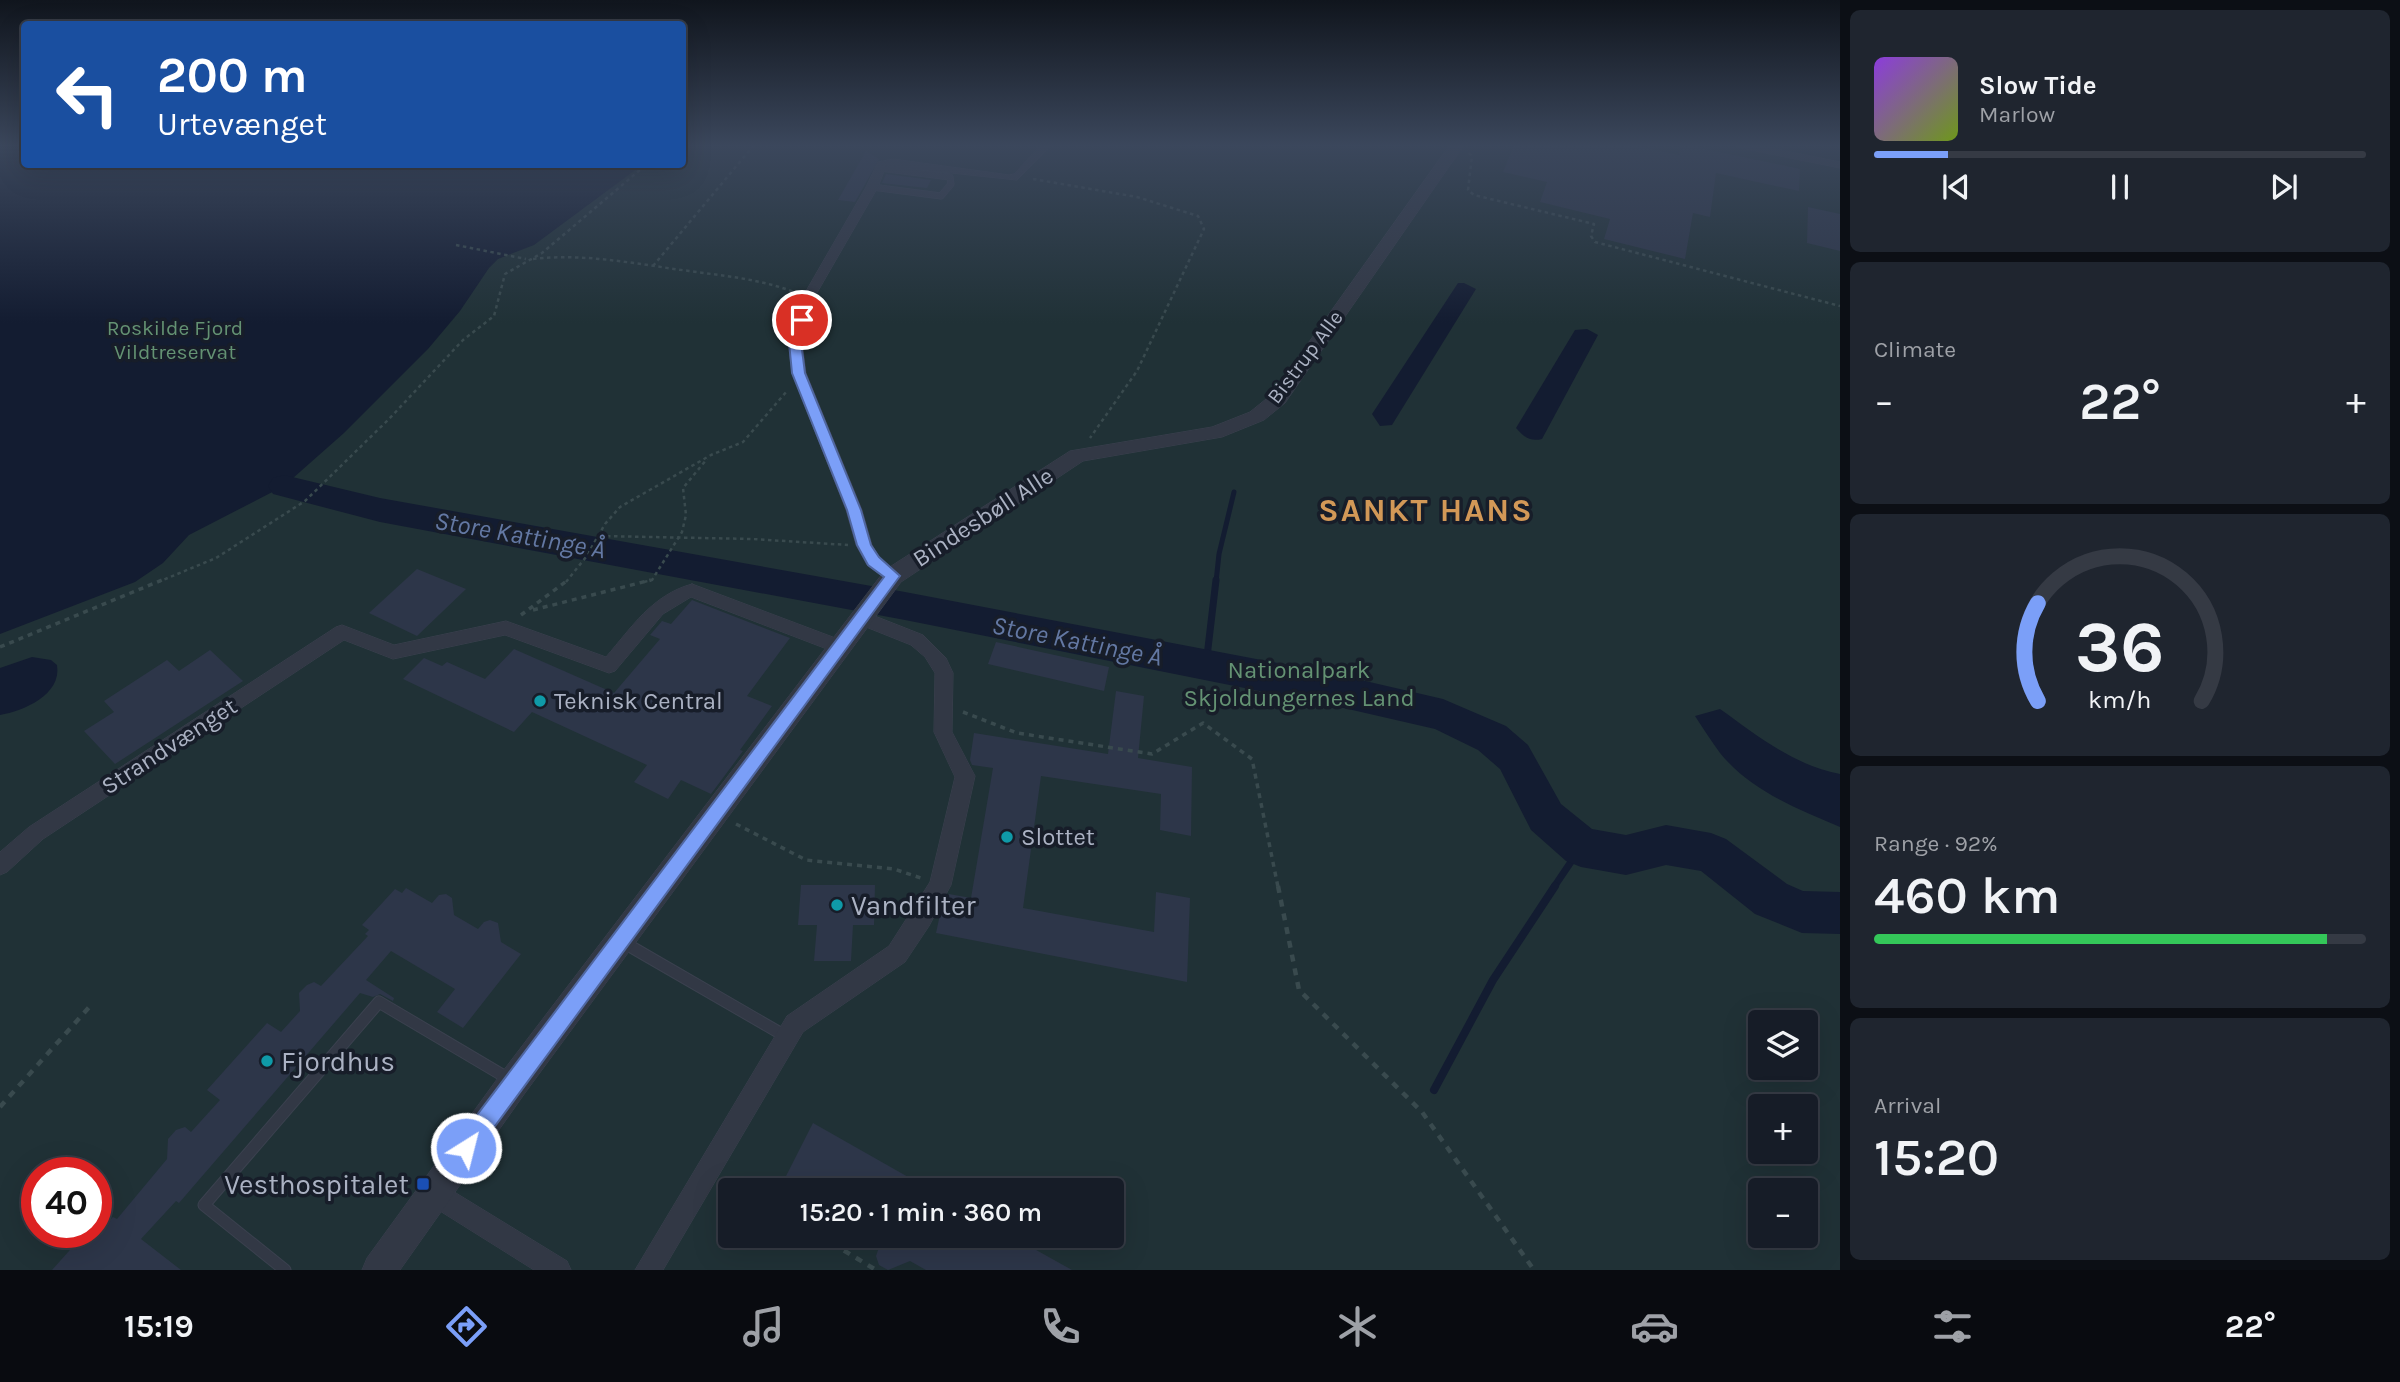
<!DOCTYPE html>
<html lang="en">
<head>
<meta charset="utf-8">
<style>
	:root { --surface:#161c27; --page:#1f252f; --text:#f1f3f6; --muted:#9ea1a7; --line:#353a44; --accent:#7b9ff8 }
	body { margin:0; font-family:Karla,sans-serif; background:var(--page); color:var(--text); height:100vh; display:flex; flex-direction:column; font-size:26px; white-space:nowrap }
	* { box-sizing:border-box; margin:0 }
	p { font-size:23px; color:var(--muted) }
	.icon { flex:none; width:38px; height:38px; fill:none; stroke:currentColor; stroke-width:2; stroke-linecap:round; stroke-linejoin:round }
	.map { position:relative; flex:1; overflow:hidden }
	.panel { display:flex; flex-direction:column; gap:10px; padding:10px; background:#0c0f15; width:560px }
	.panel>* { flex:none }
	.hud { position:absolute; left:21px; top:21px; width:665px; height:147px; border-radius:7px; box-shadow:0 7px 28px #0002,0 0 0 2px var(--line); background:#1a4fa0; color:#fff; overflow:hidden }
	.controls { position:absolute; left:1748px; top:1010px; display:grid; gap:14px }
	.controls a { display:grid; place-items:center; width:70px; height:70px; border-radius:7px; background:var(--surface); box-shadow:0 7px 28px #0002,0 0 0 2px var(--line); font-size:35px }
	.speed { position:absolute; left:21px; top:1157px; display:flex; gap:14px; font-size:35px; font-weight:700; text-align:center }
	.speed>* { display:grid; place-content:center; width:91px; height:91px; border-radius:50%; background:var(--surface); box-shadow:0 7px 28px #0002,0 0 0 2px var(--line); line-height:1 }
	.speed .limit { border:10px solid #d22; background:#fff; color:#111 }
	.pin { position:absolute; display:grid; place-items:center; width:60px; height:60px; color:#fff; margin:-30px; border:4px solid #fff; border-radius:50%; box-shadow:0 2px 7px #0007 }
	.me { position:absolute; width:77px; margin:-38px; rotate:36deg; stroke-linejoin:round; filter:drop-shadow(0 0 5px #0008) }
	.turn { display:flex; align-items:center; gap:24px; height:147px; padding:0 21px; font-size:32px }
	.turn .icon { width:91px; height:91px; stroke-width:2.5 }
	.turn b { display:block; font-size:49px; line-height:60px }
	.big { font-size:52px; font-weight:600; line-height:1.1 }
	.panel .widget { flex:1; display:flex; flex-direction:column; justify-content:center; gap:10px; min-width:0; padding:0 24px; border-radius:10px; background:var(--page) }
	.panel .dial { align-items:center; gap:0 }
	.dial svg { height:182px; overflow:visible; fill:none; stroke:var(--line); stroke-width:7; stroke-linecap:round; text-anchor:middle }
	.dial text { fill:var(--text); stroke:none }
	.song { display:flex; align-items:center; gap:21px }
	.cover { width:84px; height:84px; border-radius:10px; background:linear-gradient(135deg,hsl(270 70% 55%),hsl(80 70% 35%)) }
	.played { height:7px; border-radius:4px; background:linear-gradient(90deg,var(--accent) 15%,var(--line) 15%) }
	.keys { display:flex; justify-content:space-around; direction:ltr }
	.heat { display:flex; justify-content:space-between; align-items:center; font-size:38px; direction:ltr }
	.charge { height:10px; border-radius:5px; background:linear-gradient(90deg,#34c759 92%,var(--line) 0) }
	.trip { position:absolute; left:718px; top:1178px; width:406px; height:70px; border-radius:7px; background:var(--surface); box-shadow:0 7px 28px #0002,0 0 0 2px var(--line); font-weight:600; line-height:70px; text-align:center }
	.dock { display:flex; height:112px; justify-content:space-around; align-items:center; background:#090b10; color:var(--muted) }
	.dock .icon { width:49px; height:49px }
	.dock .on { color:var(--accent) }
	.dock b { font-size:32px; color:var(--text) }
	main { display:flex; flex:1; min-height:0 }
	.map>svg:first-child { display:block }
	.green { fill:#203136; fill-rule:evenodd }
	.water { fill:#131c31 }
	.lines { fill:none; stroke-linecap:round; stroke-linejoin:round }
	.stream-far2 { stroke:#131c31; stroke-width:5 }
	.stream-far1 { stroke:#131c31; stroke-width:7 }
	.stream { stroke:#131c31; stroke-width:8 }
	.river { fill:#131c31; fill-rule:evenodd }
	.building { fill:#2d3649 }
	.service-far1-casing { stroke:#3b414f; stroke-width:7 }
	.service-casing { stroke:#3b414f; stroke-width:13 }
	.minor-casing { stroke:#3b414f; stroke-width:1 }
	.tertiary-casing { stroke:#3b414f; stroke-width:1 }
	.path-far2 { stroke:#394a4e; stroke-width:2.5; stroke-dasharray:3.5 3.5; stroke-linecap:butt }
	.path-far1 { stroke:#394a4e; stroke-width:3.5; stroke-dasharray:5 5; stroke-linecap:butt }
	.path { stroke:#394a4e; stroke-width:4.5; stroke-dasharray:7 7; stroke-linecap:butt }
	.service-far1 { stroke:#323845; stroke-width:6 }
	.service { stroke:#323845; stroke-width:11 }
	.minor { fill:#323845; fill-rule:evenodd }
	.tertiary { fill:#323845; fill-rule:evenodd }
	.route { fill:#7b9ff8; stroke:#5067a1; stroke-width:2 }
	.culture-dot { fill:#0f9aa8; stroke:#171d29; stroke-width:2.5 }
	.transit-dot { fill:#1a4fb4; stroke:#171d29; stroke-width:2.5 }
	.labels { text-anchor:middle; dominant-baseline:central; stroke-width:7; stroke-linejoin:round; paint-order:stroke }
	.far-park-label { font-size:21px; fill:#649273; stroke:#171d29 }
	.far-street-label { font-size:21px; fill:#abb2c3; stroke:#171d29 }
	.street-label { font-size:24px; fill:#abb2c3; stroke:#171d29 }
	.park-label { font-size:24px; fill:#649273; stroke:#171d29 }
	.poi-label { font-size:24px; fill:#abb2c3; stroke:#171d29; text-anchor:start }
	.water-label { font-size:26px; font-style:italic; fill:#6378a3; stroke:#171d29 }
	.near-poi-label { font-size:28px; fill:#abb2c3; stroke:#171d29; text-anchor:start }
	.district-label { font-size:32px; font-weight:bold; letter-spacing:2px; fill:#d29857; stroke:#171d29 }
</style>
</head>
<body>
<main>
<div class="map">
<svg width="1840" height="1270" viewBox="0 0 1840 1270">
	<rect width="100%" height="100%" fill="#1e2634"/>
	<path class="green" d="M 0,145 L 24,145 L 24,164 L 682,164 L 683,145 L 1840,145 L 1840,1270 L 0,1270 ZM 1760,1022 L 1806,1022 L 1806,1068 L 1760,1068 ZM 1760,1106 L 1806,1106 L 1806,1152 L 1760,1152 ZM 37,1172 L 96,1172 L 96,1232 L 37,1232 ZM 730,1190 L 1111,1190 L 1111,1236 L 730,1236 ZM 1760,1190 L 1806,1190 L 1806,1236 L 1760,1236 Z"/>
	<g class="water">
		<polygon points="0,145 24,145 24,164 642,165 534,245 498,259 489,268 460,311 428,349 344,433 284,486 189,535 163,563 135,582 0,634"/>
		<polygon points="1458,283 1464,283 1476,289 1392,425 1380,426 1372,414"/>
		<path d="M 1587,329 L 1598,335 L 1542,439 C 1530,442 1524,437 1516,428 L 1575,330 Z"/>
		<path d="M 32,657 L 51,660 L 57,665 C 62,695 23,711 0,715 L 0,668 Z"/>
		<path d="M 1720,709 C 1758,736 1793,765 1840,774 L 1840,827 C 1796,808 1751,791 1720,753 C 1711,741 1703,728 1695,716 Z"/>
	</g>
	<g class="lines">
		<polyline class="stream-far2" points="1216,582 1219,554 1234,492"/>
		<g class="stream-far1">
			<polyline points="1206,665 1216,580"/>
			<polyline points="1554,887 1581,847"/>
		</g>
		<polyline class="stream" points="1434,1090 1493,980 1555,886"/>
		<polygon class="river" points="284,475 380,498 905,592 1335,674 1443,699 1506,726 1528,745 1561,804 1592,829 1626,835 1666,825 1711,833 1726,839 1787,884 1803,891 1840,892 1840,934 1802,933 1755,914 1701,871 1666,865 1626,875 1581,867 1566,861 1531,830 1500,769 1478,750 1435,729 1335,706 905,620 380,522 273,494 268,486 273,478"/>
	</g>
	<g class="building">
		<polygon points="1514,145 1632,145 1679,155 1681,145 1686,145 1800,169 1799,191 1716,173 1710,217 1693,213 1685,259 1604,239 1610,219 1540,202 1547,182 1503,172"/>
		<polygon points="866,151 879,159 864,186 855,202 838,200"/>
		<polygon points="886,174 931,180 927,188 882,183"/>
		<polygon points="1808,207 1840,214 1840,251 1807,243"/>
		<polygon points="417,569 466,589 417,636 369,613"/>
		<polygon points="692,600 790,638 747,696 772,706 740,750 743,751 711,794 681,780 668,799 634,782 647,765 532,712 514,732 403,679 424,658 442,666 447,662 485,679 514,649 614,693 660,639 650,635 662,621 671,624"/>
		<polygon points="996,642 1109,667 1104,691 988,664"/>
		<polygon points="210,650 243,681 115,764 84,731 114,712 104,701 167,660 179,671"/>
		<polygon points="1116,691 1144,696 1138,758 1192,767 1191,836 1160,830 1161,794 1041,776 1023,908 1154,932 1156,892 1190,898 1187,982 936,933 941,910 949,894 971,898 993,768 972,765 970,760 974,733 1108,754"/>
		<polygon points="801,885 875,885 874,925 853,925 851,961 814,961 817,925 798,925"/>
		<polygon points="406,888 432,903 439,895 446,894 452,898 454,915 478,929 484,922 490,920 498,923 501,942 521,954 463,1028 437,1012 455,989 391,951 366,980 394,998 393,1001 380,994 373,997 360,993 179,1203 176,1201 141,1239 181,1270 52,1270 86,1232 96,1232 96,1215 107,1223 113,1217 117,1219 167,1159 168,1139 176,1130 185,1127 191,1132 220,1100 207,1090 267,1023 281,1032 300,1011 299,993 307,985 314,982 321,986 368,936 365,934 369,930 362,925 395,889 402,893"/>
		<polygon points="813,1123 931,1190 792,1190 782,1184"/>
		<polygon points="883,1236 1011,1236 1072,1270 926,1270 910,1261 888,1270 879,1265 876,1256"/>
	</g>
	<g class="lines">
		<g class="service-far1-casing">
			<polyline id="service-far1" points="872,187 941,196 951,184 950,177 880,168"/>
		</g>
		<g class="service-casing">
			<g id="service">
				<polyline points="621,941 787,1037"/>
				<polyline points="285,1270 204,1205 379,1002 509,1079"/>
			</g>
		</g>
		<g class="minor-casing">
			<g id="minor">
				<polygon points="1041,145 1052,145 1017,180 886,166 878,187 814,298 802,342 806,373 862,510 872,545 879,557 901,576 899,580 887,580 867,565 856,545 846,510 792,373 788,342 802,298 866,187 878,162 893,159 1009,175 1014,174"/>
				<polygon points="1736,145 1756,145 1840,162 1840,168 1741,148"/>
				<path d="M 692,584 L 846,642 L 849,647 L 846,652 L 840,654 L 691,597 L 663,614 L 615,671 L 609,673 L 505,635 L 393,659 L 344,640 L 43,839 L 7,872 L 0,875 L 0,852 L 29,827 L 336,627 L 342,625 L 394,645 L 506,621 L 606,657 C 632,627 652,595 692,584 Z"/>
				<polygon points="862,611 923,635 946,658 953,673 952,732 975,776 951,885 929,926 905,962 803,1032 663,1270 635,1270 787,1016 889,946 930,882 955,777 934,732 935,673 925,657 911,645 856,623 853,618 856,613"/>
				<polygon points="433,1179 567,1261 571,1270 534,1270 424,1201 420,1192 424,1183"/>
			</g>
		</g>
		<g class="tertiary-casing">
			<polygon id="tertiary" points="1450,145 1464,145 1285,403 1264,420 1222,437 1083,461 901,582 525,1093 400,1270 362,1270 367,1258 503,1071 885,570 1070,451 1212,427 1250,412 1271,395"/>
		</g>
		<g class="path-far2">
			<polyline points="1469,153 1472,156 1468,190 1474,195 1594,224 1591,236 1595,242 1840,306"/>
			<polyline points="1033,179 1137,197 1198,216 1204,229 1137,371 1090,438"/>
			<polyline points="456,245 526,259"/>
			<path d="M 533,259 C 586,253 636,264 689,271 C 725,276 760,279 794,292"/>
			<polyline points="653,266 754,145"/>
			<polyline points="600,536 752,539 848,545"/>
			<polyline points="158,582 216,558 305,501 389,419 463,340 494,316 505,274 542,253 647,164"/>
			<polyline points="566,582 586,557 605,524 620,507 711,455 743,442 787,391"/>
			<polyline points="644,582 652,580 682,532 686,515 683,488 707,459"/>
		</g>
		<g class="path-far1">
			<polyline points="533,610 651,580"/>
			<polyline points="521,615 568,580"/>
			<polyline points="0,647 162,580"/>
			<polyline points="963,712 1017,733 1152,754 1203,723 1252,759 1278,887"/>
			<polyline points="736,824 806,860 894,869 921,878"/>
		</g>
		<g class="path">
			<polyline points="1278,886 1299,990 1422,1112 1534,1270"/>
			<polyline points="0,1107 92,1004"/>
			<polyline points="727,1180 746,1190"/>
			<polyline points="820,1236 876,1270"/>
		</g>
		<use href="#service-far1" class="service-far1"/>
		<use href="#service" class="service"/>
		<use href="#minor" class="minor"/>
		<use href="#tertiary" class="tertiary"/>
	</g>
	<linearGradient id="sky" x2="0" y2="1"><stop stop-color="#10151d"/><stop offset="0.45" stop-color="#3b475c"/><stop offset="1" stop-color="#3b475c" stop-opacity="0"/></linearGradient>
	<rect width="1840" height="323" fill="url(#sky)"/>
	<polygon class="route" points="802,317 807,320 801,342 805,373 861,510 871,545 879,557 900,576 473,1156 466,1159 458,1156 454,1148 458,1140 884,577 868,565 857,545 847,510 792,373 789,342 796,320"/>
	<g class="culture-dot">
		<circle cx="540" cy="701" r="7"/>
		<circle cx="1007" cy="837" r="7"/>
		<circle cx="837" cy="905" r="7"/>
		<circle cx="267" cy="1061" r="7"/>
	</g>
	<rect class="transit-dot" x="416" y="1177" width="14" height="14" rx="3.5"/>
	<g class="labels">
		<g class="far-park-label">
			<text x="175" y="328">Roskilde Fjord<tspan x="175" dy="24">Vildtreservat</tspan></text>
		</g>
		<g class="far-street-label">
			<text transform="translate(1305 357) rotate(-53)">Bistrup Alle</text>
		</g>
		<g class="street-label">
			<text transform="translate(983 517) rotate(-33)">Bindesbøll Alle</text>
			<text transform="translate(169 746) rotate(-33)">Strandvænget</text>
		</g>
		<g class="park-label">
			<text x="1299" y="670">Nationalpark<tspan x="1299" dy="28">Skjoldungernes Land</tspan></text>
		</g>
		<g class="poi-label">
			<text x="554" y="701">Teknisk Central</text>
			<text x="1021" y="837">Slottet</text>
		</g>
		<g class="water-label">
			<text transform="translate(520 535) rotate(10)">Store Kattinge Å</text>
			<text transform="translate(1077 641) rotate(11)">Store Kattinge Å</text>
		</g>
		<g class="near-poi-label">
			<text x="851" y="905">Vandfilter</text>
			<text x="281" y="1061">Fjordhus</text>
			<text x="409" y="1184" text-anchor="end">Vesthospitalet</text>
		</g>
		<g class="district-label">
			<text x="1426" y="510">SANKT HANS</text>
		</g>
	</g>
</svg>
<div class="controls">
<a><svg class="icon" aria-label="layers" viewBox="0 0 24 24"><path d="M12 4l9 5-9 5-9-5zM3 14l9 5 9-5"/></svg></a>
<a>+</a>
<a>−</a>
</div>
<div class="speed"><div class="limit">40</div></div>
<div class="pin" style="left:802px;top:320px;background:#d93025"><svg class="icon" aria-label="arrive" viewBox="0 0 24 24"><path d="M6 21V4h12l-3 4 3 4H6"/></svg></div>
<svg class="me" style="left:466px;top:1148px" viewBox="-20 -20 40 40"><circle r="17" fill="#7b9ff8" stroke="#fff" stroke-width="3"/><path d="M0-11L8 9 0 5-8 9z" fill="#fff"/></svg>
<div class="trip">15:20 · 1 min · 360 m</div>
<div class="hud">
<div class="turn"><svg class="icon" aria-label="left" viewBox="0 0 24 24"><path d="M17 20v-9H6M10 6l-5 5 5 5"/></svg><div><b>200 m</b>Urtevænget</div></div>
</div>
</div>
<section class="panel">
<div class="widget">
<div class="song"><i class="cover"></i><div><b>Slow Tide</b><p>Marlow</p></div></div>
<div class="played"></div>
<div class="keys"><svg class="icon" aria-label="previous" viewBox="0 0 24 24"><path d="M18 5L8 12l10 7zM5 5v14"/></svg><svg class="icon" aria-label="pause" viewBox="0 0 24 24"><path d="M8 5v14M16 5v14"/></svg><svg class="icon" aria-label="next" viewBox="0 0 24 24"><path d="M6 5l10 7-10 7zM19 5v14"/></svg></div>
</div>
<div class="widget"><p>Climate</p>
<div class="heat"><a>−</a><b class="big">22°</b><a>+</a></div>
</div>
<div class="widget dial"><svg viewBox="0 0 100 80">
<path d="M14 69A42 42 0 1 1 86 69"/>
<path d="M14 69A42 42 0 0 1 14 26" stroke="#7b9ff8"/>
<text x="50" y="56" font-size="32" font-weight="700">36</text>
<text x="50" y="72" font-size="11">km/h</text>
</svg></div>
<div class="widget"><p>Range · 92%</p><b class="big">460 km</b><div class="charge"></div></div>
<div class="widget"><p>Arrival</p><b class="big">15:20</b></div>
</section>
</main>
<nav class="dock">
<b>15:19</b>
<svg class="icon on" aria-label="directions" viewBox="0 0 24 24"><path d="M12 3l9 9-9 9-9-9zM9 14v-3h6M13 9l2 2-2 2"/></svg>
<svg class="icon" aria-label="music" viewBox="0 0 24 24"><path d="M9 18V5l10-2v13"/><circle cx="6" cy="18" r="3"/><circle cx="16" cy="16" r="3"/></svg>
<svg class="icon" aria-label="phone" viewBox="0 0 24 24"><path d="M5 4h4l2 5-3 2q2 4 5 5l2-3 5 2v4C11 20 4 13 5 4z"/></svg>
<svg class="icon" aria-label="climate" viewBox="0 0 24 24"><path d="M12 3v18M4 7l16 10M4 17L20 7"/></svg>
<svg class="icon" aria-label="car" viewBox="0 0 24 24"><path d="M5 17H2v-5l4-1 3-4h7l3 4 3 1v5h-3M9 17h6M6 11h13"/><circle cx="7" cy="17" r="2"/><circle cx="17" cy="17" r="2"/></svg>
<svg class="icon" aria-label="filters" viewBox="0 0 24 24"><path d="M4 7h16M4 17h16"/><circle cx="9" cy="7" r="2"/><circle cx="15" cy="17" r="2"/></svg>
<b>22°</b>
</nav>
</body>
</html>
